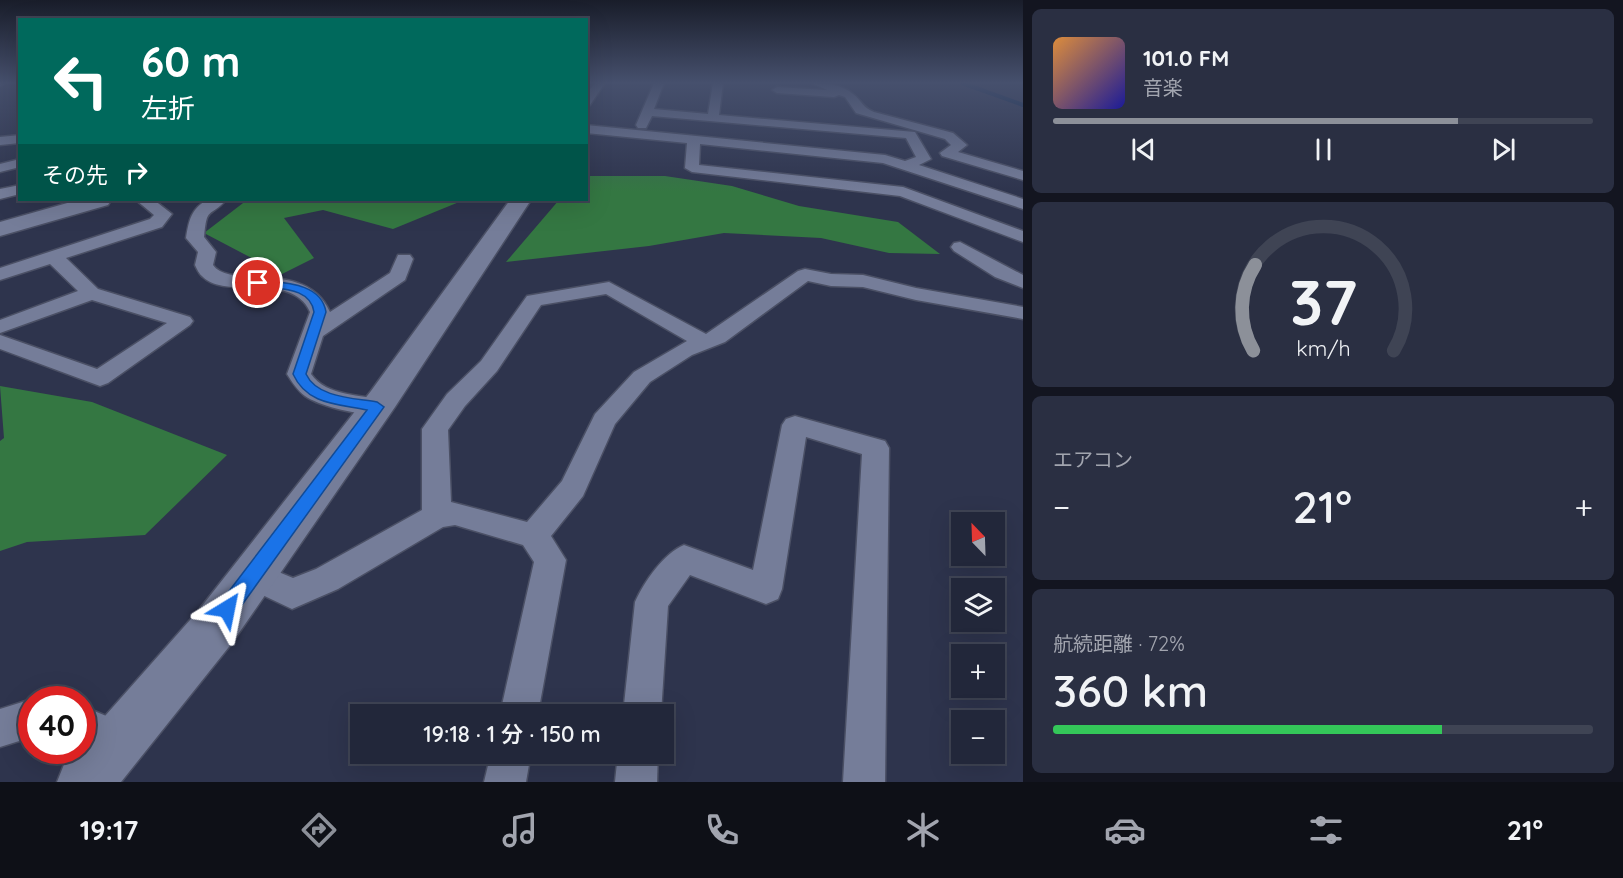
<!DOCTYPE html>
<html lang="ja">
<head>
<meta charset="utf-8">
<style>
	:root { --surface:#22273a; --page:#2a2f42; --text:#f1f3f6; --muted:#a2a5af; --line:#3f4454; --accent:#8c9099 }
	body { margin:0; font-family:Quicksand,"Noto Sans JP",sans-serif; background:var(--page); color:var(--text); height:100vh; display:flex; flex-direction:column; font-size:22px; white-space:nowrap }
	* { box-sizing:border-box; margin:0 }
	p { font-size:20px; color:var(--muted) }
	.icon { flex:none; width:33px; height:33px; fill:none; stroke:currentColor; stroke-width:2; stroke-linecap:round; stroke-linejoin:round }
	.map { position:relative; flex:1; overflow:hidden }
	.side { display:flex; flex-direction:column; gap:9px; padding:9px; background:#131520; width:600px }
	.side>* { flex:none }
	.guide { position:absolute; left:18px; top:18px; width:570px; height:183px; border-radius:0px; box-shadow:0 6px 24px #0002,0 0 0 2px var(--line); background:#00695c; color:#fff; overflow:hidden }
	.needle { width:39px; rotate:337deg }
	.buttons { position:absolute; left:951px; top:512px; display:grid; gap:12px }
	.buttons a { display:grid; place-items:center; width:54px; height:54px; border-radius:0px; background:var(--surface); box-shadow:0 6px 24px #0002,0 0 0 2px var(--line); font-size:30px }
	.speed { position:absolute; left:18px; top:686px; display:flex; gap:12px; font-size:30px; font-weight:700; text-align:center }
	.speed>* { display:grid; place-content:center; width:78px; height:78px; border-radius:50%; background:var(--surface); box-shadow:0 6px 24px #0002,0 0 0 2px var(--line); line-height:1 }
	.speed .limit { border:9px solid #d22; background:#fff; color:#111 }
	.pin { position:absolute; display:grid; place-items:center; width:51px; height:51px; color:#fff; margin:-26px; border:3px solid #fff; border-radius:50%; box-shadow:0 2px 6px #0007 }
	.me { position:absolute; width:66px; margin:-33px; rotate:35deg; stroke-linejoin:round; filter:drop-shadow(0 0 4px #0008) }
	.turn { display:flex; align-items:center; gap:21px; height:126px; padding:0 24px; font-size:27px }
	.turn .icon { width:78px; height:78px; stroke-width:2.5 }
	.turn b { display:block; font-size:42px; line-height:51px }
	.then { display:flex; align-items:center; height:57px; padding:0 24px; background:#0003; gap:12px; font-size:22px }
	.big { font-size:45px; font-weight:600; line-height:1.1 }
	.side .tile { flex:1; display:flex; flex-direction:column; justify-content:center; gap:9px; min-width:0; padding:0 21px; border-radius:9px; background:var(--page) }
	.side .dial { align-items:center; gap:0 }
	.dial svg { height:156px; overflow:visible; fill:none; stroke:var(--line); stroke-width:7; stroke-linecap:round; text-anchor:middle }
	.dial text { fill:var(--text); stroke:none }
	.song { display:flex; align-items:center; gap:18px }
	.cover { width:72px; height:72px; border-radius:9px; background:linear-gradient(135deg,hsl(30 70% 55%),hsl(240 70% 35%)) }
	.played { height:6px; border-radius:3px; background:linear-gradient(90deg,var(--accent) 75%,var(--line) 75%) }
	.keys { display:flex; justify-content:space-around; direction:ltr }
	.heat { display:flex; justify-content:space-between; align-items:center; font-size:33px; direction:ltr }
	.charge { height:9px; border-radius:4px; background:linear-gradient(90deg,#34c759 72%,var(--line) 0) }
	.trip { position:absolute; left:350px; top:704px; width:324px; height:60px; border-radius:0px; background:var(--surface); box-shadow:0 6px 24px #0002,0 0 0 2px var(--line); font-weight:600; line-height:60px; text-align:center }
	.dock { display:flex; height:96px; justify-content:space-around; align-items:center; background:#0e1017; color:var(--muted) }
	.dock .icon { width:42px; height:42px }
	.dock .current { color:var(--accent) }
	.dock b { font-size:27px; color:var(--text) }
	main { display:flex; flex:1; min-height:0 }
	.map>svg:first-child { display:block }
	.forest { fill:#347742 }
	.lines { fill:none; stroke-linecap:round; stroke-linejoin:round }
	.stream { stroke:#02214a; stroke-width:4 }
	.street-casing { stroke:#4b5065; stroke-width:3 }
	.secondary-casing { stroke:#4b5065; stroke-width:3 }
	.street { fill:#757d99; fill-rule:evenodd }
	.secondary { fill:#757d99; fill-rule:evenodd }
	.route { fill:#1a73e8; stroke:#114b97; stroke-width:1.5 }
</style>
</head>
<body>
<main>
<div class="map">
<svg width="1023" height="782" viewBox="0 0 1023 782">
	<rect width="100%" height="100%" fill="#2e344d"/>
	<g class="forest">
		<polygon points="587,176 665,176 732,186 799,206 898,222 940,254 889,253 821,238 724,233 649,246 506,262 559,200 586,200"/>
		<polygon points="247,200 464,200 393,229 323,210 284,218 314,258 282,274 204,233"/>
		<polygon points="0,386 92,402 227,455 145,535 27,542 0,551 0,441 4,438"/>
	</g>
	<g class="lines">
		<polyline class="stream" points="962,83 1023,105"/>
		<g class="street-casing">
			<g id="street">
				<polygon points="0,83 6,83 0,86"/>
				<polygon points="595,83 605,83 590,105 586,106 586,94"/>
				<polygon points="654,83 664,83 654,109 708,114 713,83 723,83 719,115 915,132 931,159 919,165 1023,199 1023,209 883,163 700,144 699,165 903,187 1023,231 1023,242 900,196 692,172 685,168 687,143 586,133 586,125 885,155 905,161 916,157 906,138 652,116 646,128 638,128 636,125"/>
				<path d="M 812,83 C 824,83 844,85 853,94 C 862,101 863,108 874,112 L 953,133 L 967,145 L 958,152 L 1023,171 L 1023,180 L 942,156 L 940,153 L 951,145 L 945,139 L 856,113 L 845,97 L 839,95 L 834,97 L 777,93 L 772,90 L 777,87 L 827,90 Z"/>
				<polygon points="20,135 20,143 0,145 0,137"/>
				<polygon points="20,159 20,167 0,172 0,164"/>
				<polygon points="20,185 20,194 0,199 0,189"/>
				<polygon points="136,200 154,200 172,214 162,227 66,258 98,289 190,317 193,321 190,325 108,383 100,386 0,349 0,335 97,369 167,323 92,300 0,333 0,320 78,291 50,264 0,280 0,268 150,219 154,215"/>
				<path d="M 207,200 L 226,200 C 209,219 207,205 204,237 L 216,252 L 213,265 C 230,290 306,258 330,312 L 390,273 L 398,255 L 410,255 L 413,259 L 405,280 L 323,336 L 311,374 C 327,397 361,394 386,401 L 389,407 L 386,413 C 367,418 321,407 305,396 C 297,390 292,382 287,374 L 310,312 C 292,271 226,300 203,277 C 199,274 197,269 195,265 L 198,252 L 186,238 C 189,220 191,209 207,200 Z"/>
				<polygon points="960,242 1023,275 1023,288 995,277 954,251 951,247 954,243"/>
				<path d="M 805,269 L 831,274 L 863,275 L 916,288 L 1023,307 L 1023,319 L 916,300 L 863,287 L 831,286 L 808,281 L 725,342 L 692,355 L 650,382 L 615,424 L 583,496 L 551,536 L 566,560 L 538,714 L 500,714 L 534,562 L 523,545 L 455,525 L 443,527 L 338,589 L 292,609 L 241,585 L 236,575 L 241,565 L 252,561 L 293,578 L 316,569 L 422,510 L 422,429 L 447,394 L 481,361 L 527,296 L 609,282 L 706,334 L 798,271 ZM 606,294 L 687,341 L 634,372 L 595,414 L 562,481 L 527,522 L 451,502 L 448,430 L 465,406 L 497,371 L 541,305 Z"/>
				<path d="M 795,416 L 885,441 L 889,448 L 885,782 L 843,782 L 862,454 L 806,437 L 782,589 L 778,599 L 766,604 L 690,575 L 668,606 L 661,714 L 623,714 L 635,602 C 644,582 664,553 684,545 L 753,570 L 782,425 L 786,419 Z"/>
				<polygon points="32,699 32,737 0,747 0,709"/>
				<polygon points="82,706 133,727 139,741 133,755 119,761 82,745"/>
				<polygon points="491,753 531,753 526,782 484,782"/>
				<polygon points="618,753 658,753 657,782 615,782"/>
			</g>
		</g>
		<g class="secondary-casing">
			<g id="secondary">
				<polygon points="78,200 111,200 108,205 0,236 0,222"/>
				<polygon points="510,200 531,200 395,407 232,643 121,782 57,782 65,762 75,750 82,750 82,742 198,611 371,391"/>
			</g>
		</g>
		<use href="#street" class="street"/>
		<use href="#secondary" class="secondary"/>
	</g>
	<linearGradient id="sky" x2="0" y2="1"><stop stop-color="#191d2a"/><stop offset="0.43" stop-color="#46506d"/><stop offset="1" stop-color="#46506d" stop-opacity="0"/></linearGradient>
	<rect width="1023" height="192" fill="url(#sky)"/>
	<path class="route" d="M 258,280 C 283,283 321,282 326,312 L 306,374 C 317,398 354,398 377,402 L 384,407 L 234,616 L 227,618 L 220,616 L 217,609 L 220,603 L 367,410 C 338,404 307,405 293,374 L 314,312 C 310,285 275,290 254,285 L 254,281 Z"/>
</svg>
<div class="buttons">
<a><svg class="needle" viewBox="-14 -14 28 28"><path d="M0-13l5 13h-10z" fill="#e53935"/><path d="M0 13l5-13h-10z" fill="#a2a5af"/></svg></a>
<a><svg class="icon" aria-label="layers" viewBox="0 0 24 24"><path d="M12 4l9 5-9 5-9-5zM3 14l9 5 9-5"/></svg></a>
<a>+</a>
<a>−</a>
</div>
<div class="speed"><div class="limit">40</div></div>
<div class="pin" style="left:258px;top:283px;background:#d93025"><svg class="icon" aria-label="arrive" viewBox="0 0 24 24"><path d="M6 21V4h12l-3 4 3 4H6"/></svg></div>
<svg class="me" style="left:227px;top:609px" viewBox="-20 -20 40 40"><path d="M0-17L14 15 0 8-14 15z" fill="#1a73e8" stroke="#fff" stroke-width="4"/></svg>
<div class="trip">19:18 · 1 分 · 150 m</div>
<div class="guide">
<div class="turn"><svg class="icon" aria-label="left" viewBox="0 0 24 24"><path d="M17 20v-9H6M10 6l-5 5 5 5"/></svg><div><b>60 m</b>左折</div></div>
<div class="then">その先<svg class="icon" aria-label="right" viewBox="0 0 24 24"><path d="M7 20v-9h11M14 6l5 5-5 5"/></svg></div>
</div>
</div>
<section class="side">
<div class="tile">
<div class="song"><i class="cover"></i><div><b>101.0 FM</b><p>音楽</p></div></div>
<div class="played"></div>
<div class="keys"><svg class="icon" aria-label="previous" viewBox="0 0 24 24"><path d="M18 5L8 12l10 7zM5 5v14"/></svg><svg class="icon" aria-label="pause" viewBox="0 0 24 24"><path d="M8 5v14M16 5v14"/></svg><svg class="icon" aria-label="next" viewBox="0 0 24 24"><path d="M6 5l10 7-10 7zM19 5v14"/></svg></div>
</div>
<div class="tile dial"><svg viewBox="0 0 100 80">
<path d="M14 69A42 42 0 1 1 86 69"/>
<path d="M14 69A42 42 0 0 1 15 25" stroke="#8c9099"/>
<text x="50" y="56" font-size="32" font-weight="700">37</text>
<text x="50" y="72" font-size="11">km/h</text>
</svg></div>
<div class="tile"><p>エアコン</p>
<div class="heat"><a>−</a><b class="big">21°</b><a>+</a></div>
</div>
<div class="tile"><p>航続距離 · 72%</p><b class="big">360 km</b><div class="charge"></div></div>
</section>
</main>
<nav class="dock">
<b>19:17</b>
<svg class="icon current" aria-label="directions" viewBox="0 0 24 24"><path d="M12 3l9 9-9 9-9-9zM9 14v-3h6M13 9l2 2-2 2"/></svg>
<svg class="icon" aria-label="music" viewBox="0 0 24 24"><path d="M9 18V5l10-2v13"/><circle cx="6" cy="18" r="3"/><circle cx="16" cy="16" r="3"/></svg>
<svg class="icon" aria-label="phone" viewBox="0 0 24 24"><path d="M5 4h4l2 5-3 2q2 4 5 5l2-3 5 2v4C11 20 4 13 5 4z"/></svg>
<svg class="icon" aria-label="climate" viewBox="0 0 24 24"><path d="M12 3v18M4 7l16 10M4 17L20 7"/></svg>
<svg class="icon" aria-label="car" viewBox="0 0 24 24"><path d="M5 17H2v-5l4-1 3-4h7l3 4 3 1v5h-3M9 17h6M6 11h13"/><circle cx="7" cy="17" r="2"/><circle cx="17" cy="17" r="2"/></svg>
<svg class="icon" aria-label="filters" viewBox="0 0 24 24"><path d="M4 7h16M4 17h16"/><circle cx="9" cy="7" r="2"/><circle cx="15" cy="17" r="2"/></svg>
<b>21°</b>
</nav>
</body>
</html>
